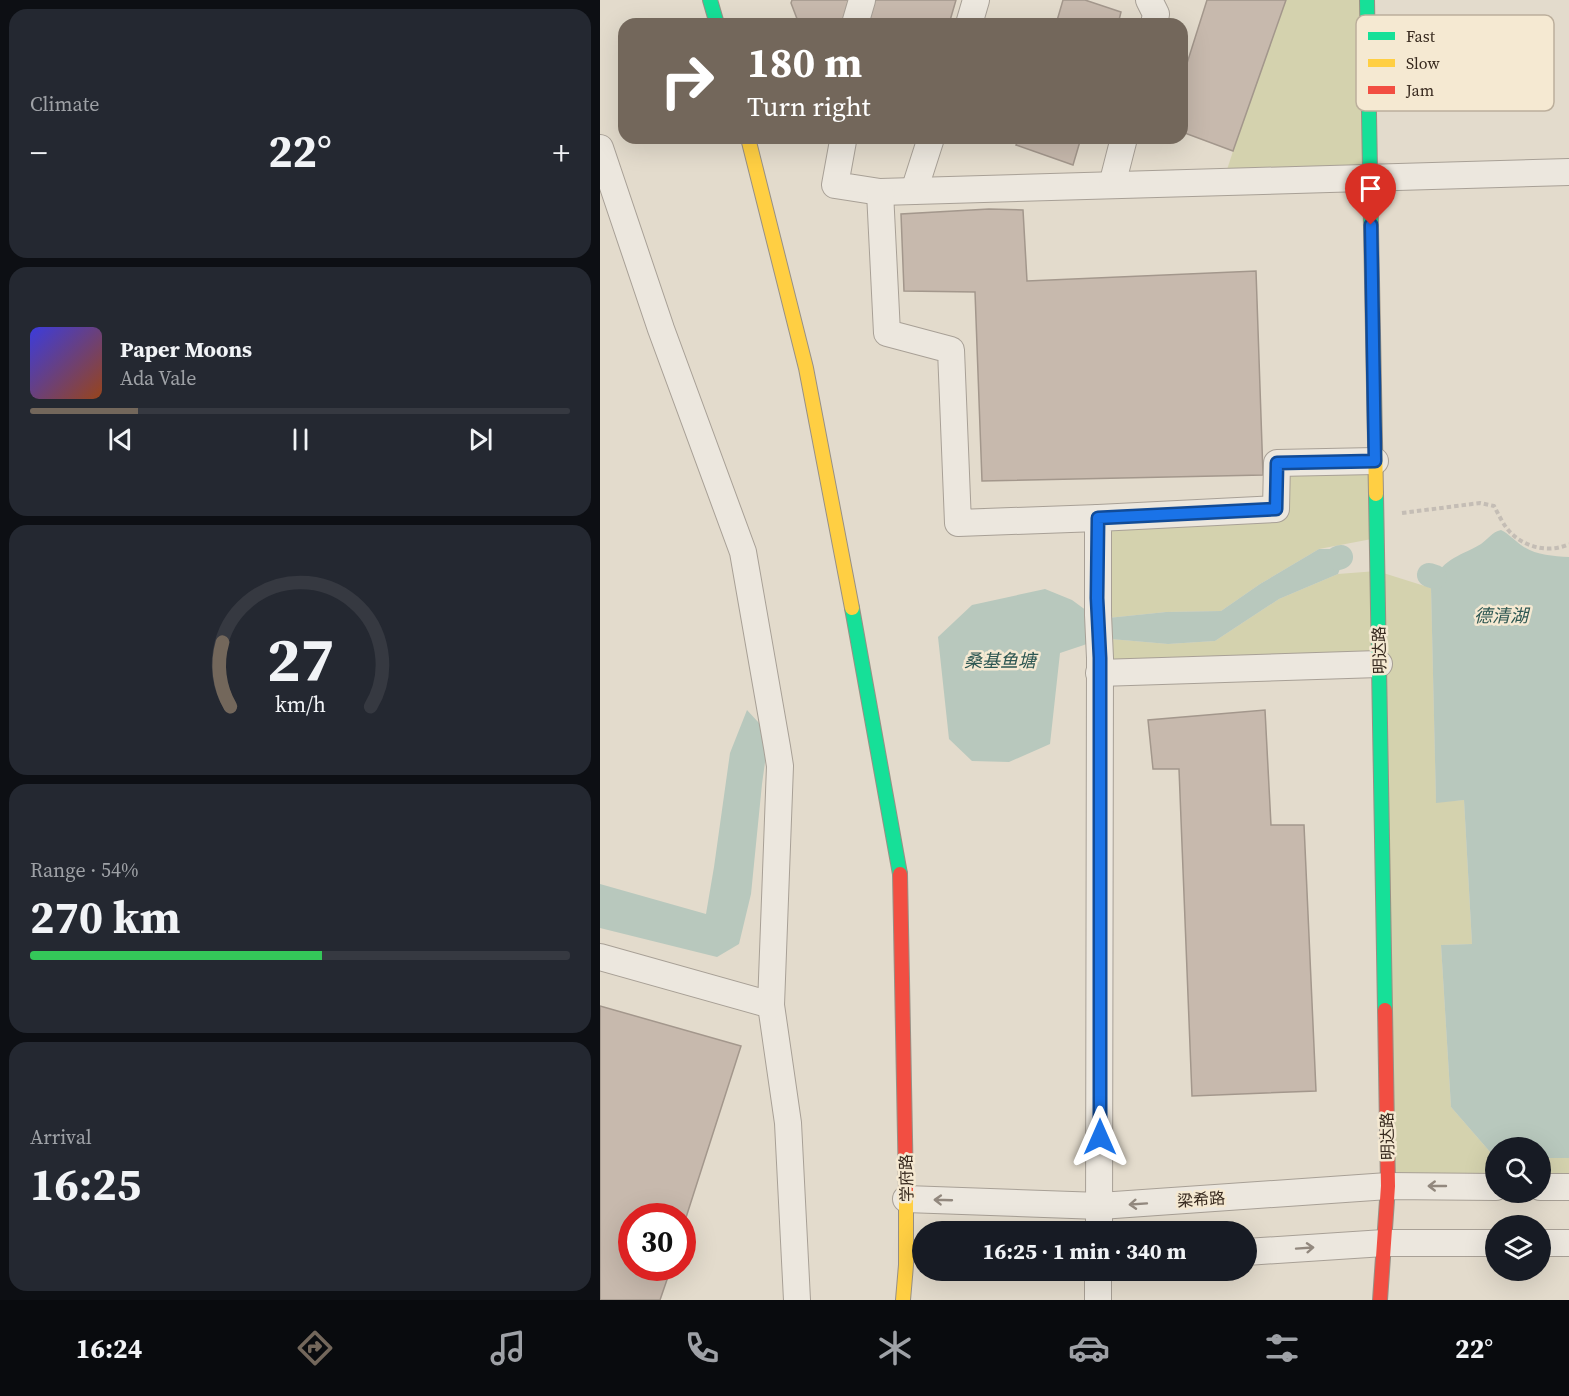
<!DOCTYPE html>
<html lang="en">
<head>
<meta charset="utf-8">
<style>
	:root { --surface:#171b24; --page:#242831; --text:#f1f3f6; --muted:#9ea1a6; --line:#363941; --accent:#73675b }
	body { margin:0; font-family:"Source Serif 4","Noto Sans SC",serif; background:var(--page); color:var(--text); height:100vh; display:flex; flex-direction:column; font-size:22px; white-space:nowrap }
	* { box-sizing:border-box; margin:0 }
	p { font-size:20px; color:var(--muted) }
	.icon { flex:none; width:33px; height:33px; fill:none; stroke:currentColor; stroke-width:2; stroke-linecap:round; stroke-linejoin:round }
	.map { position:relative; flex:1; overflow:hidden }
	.drawer { display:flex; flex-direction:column; gap:9px; padding:9px; background:#0d0f14; width:600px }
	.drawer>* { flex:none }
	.banner { position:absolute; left:18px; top:18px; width:570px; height:126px; border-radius:18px; box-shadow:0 6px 24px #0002; background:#73675b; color:#fff; overflow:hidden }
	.buttons { position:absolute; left:885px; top:1137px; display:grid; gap:12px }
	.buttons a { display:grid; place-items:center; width:66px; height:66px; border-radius:50%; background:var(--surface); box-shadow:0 6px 24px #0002; font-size:30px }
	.speed { position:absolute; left:18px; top:1203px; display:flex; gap:12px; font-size:30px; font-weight:700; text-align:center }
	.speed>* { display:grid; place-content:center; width:78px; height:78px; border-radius:50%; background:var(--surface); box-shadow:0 6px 24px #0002; line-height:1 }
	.speed .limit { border:9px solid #d22; background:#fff; color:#111 }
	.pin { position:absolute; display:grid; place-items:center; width:51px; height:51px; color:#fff; margin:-62px -26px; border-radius:50% 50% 50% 0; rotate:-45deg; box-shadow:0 0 6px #0007 }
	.pin .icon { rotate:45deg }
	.me { position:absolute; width:66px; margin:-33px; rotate:0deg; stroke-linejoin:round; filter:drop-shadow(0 0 4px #0008) }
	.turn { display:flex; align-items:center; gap:21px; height:126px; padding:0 30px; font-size:27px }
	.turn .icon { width:78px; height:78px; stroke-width:2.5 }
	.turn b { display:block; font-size:42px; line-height:51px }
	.big { font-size:45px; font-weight:700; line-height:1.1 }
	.drawer .tile { flex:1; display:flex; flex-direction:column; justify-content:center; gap:9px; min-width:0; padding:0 21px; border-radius:18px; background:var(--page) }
	.drawer .dial { align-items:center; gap:0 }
	.dial svg { height:156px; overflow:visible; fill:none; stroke:var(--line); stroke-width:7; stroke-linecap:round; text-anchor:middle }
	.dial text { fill:var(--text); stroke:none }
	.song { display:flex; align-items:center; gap:18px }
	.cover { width:72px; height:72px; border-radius:9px; background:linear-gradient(135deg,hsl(240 70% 55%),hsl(20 70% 35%)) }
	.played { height:6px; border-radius:3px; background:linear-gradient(90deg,var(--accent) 20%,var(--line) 20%) }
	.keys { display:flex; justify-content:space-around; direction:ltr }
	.heat { display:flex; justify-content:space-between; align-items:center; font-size:33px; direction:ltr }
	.charge { height:9px; border-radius:4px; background:linear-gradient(90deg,#34c759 54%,var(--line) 0) }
	.trip { position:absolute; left:312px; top:1221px; width:345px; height:60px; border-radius:30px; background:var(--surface); box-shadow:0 6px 24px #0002; font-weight:700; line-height:60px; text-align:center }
	.dock { display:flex; height:96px; justify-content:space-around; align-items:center; background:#090b0e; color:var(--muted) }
	.dock .icon { width:42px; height:42px }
	.dock .active { color:var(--accent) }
	.dock b { font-size:27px; color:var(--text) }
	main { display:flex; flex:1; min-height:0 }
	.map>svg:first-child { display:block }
	.green { fill:#d4d2ae }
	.water { fill:#b8c8bd }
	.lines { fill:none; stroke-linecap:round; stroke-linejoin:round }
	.canal { stroke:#b8c8bd; stroke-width:24 }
	.building { fill:#c7b9ad; stroke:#a3978c; stroke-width:1.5 }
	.street-casing { stroke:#a8a096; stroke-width:28 }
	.fast-casing { stroke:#989085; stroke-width:16 }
	.slow-casing { stroke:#989085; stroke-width:16 }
	.jam-casing { stroke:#989085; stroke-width:16 }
	.path { stroke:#c4bdb5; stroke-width:4; stroke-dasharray:4.5 3; stroke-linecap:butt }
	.street { stroke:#ece7de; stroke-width:26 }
	.fast { stroke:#16e098; stroke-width:14 }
	.slow { stroke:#ffcf43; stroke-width:14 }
	.jam { stroke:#f24e42; stroke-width:14 }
	.oneway { stroke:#92887e }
	.route-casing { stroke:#114b97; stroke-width:15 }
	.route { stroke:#1a73e8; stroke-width:10 }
	.labels { text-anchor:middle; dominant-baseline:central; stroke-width:5; stroke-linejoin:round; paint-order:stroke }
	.street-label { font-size:16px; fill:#37291e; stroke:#f5e9d2 }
	.water-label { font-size:18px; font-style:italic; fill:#2d5752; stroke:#f5e9d2 }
	.key { fill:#f5e9d2; stroke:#bcaf9c; stroke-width:1.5 }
	.key-label { font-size:16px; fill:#37291e }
</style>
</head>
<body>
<main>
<section class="drawer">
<div class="tile"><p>Climate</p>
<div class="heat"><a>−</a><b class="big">22°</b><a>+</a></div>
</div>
<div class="tile">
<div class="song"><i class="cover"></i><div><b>Paper Moons</b><p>Ada Vale</p></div></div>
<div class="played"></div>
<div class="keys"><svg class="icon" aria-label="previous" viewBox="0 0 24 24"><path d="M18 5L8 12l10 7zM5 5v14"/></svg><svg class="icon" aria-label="pause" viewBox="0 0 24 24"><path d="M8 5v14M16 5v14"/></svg><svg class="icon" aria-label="next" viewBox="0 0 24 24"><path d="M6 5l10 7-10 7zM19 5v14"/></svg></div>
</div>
<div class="tile dial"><svg viewBox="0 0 100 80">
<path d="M14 69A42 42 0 1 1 86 69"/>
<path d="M14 69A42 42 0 0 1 10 36" stroke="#73675b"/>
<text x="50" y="56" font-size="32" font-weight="700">27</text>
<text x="50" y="72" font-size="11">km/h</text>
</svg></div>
<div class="tile"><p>Range · 54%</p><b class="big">270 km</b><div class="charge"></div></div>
<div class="tile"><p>Arrival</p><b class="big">16:25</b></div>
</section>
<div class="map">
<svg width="969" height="1300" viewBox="0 0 969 1300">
	<rect width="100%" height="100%" fill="#e3dbcc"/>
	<g class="green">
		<polygon points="682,0 761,0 770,178 623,182"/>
		<polygon points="775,461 777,538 719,549 660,584 621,611 566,612 498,619 498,518 676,509 677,463"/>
		<polygon points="777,571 831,588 836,802 864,800 872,944 841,945 851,1107 891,1153 895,1153 895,1187 788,1186 779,664 499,673 499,638 568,644 615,641 679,599 738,574"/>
		<polygon points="940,1158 969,1158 969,1187 941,1187"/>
	</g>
	<g class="water">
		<path d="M 901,530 C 909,534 914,540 921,545 C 935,555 952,556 969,557 L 969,1158 L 941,1158 L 940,1148 L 896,1148 L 895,1153 L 891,1153 L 851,1107 L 841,945 L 872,944 L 864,800 L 836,803 L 831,588 C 841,558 857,558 881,544 C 888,539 892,532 901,530 Z"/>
		<polygon points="719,549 734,549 741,566 738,574 679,599 615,641 568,644 499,638 484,645 460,653 450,744 409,762 372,761 349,739 338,637 372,605 445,589 472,600 498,619 566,612 621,611 660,584"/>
		<polygon points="147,710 169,734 162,784 151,894 139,944 117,957 0,928 0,884 106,914 114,867 130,753"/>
	</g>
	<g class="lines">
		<g class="canal">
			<polyline points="738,558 741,557"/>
			<polyline points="829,575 835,577"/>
		</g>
	</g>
	<g class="building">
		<polygon points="192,0 253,0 246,24 199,24 191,3"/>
		<polygon points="275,0 356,0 349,24 268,24"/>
		<polygon points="463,0 485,0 521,12 518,24 456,24"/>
		<polygon points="607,0 686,0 633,151 582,132 582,79"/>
		<polygon points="419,138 481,138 473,165 416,145"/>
		<polygon points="389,209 423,210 427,281 656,271 663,475 382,481 375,292 304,291 301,214"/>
		<polygon points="665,710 671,825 704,825 716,1091 592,1096 579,769 553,769 548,720"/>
		<polygon points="0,1006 141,1046 82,1230 82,1216 32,1216 32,1268 71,1268 60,1300 0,1300"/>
	</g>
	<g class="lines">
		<g class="street-casing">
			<g id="street">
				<polyline points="549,0 556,14 554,24"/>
				<polyline points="255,24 262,0"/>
				<polyline points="369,24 376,0"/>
				<polyline points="241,138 243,141 235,185 280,192 969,172"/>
				<polyline points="0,148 61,329 143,552 177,747 180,766 171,1005 188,1123 197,1300"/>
				<polyline points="512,185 524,138"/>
				<polyline points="314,191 331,138"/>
				<polyline points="280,192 287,333 351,350 358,523 498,518"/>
				<polyline points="499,673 779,664"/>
				<polyline points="0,957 171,1005"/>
				<polyline points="940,1187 969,1187"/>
				<polyline points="306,1199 500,1206 788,1186 896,1187"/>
				<polyline points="499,1232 500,658 498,615 498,518 676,509 677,463 775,461"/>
				<polyline points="940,1243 969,1243"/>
				<polyline points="646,1252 784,1243 896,1243"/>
				<polyline points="498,1300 498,1270"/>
			</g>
		</g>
		<g class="fast-casing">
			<g id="fast">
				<polyline points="110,0 117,24"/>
				<polyline points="767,0 771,227"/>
				<polyline points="776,494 785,1010"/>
				<polyline points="252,608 300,874"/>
			</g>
		</g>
		<g class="slow-casing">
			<g id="slow">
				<polyline points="148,138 206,368 252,608"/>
				<polyline points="771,227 776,494"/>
				<polyline points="303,1300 306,1265 306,1189"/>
			</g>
		</g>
		<g class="jam-casing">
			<g id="jam">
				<polyline points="300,874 306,1189"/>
				<polyline points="780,1300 788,1186 785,1010"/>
			</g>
		</g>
		<path class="path" d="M 802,513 L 880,503 L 894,506 C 899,515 904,527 912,534 C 927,548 950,553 969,544"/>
		<use href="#street" class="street"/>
		<use href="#fast" class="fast"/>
		<use href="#slow" class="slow"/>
		<use href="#jam" class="jam"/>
	</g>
	<defs><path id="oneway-shaft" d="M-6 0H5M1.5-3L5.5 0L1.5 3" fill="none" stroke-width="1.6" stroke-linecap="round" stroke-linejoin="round" transform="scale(1.5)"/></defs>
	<g class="oneway">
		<use href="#oneway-shaft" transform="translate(837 1186) rotate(-180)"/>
		<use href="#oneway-shaft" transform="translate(343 1200) rotate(-178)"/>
		<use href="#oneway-shaft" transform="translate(538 1204) rotate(176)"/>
		<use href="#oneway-shaft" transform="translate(705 1248) rotate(-4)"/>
	</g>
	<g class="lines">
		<g class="route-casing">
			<polyline id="route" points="500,1137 500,658 497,598 498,518 676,509 677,463 775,461 771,225"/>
		</g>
		<use href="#route" class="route"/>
	</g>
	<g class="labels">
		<g class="street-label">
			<text transform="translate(779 650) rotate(-91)">明达路</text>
			<text transform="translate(787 1136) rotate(-91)">明达路</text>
			<text transform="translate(306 1178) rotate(-91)">学府路</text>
			<text transform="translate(601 1199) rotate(-4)">梁希路</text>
		</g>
		<g class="water-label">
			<text x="901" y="615">德清湖</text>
			<text x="400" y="660">桑基鱼塘</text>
		</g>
	</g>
	<rect x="756" y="15" width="198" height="96" rx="9" class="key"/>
	<rect x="768" y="32" width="27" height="8" fill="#16e098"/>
	<rect x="768" y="59" width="27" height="8" fill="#ffcf43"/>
	<rect x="768" y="86" width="27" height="8" fill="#f24e42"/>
	<g class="key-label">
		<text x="806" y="42">Fast</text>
		<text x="806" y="69">Slow</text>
		<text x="806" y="96">Jam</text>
	</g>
</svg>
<div class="buttons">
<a><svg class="icon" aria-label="search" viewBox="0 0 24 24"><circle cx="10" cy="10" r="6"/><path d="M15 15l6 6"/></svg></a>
<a><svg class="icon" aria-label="layers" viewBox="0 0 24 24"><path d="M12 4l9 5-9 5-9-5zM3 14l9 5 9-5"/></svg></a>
</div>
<div class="speed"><div class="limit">30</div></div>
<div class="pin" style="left:771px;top:225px;background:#d93025"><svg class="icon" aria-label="arrive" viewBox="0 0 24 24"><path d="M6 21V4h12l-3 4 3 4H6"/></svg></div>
<svg class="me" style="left:500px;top:1137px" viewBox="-20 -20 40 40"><path d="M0-17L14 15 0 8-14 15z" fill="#1a73e8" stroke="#fff" stroke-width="4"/></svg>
<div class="trip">16:25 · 1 min · 340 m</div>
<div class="banner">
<div class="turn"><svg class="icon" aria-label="right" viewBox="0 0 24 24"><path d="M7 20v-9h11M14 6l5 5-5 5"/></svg><div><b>180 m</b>Turn right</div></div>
</div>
</div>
</main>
<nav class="dock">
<b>16:24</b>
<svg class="icon active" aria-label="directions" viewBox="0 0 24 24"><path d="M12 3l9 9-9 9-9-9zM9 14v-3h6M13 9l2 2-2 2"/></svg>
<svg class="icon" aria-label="music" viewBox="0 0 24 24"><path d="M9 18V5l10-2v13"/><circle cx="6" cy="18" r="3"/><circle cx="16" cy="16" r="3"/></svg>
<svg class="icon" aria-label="phone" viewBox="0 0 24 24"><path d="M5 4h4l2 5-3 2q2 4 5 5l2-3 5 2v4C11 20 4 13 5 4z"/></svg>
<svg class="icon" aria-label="climate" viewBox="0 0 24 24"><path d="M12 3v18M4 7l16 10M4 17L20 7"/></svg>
<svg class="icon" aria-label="car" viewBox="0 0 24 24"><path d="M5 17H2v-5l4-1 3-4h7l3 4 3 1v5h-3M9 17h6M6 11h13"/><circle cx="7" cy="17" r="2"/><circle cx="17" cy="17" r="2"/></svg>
<svg class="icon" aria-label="filters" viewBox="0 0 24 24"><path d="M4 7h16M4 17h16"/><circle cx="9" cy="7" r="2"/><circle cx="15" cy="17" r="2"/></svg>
<b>22°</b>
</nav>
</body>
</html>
